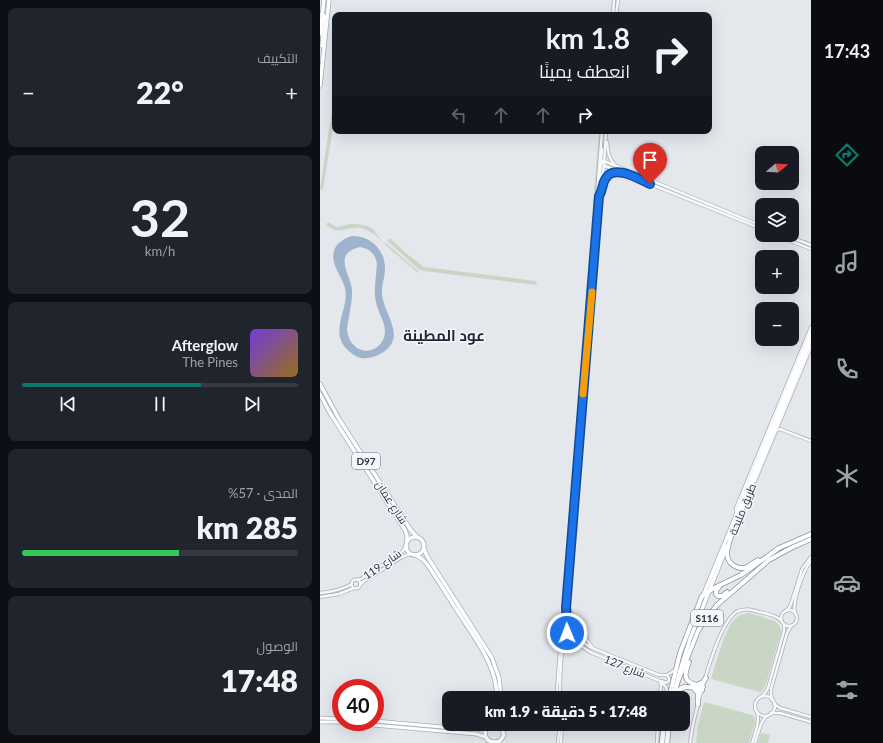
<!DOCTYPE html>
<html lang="ar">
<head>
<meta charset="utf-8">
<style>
	:root { --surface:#171b24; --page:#20242c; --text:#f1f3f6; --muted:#9ea1a6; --line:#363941; --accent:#0f766e }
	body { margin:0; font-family:Lato,Cairo,sans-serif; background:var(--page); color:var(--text); direction:rtl; height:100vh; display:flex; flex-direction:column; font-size:15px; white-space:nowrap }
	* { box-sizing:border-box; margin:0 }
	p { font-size:13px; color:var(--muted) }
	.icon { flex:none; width:22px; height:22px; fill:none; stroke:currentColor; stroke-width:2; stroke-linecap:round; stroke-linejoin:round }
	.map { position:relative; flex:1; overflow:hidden; direction:ltr }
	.sheet { display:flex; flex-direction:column; gap:8px; padding:8px; background:#0d0f14; width:320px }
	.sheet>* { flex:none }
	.guide { position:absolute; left:12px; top:12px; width:380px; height:122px; border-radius:8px; box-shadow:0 4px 16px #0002; direction:rtl; background:#171b24; color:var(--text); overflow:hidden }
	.needle { width:26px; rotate:72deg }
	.controls { position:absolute; left:435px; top:146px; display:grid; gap:8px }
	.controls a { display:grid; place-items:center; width:44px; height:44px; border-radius:8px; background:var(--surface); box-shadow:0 4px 16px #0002; font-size:20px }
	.speed { position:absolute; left:12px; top:679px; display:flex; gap:8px; font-size:20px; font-weight:700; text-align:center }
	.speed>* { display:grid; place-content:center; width:52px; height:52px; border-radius:50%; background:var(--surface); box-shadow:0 4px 16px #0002; line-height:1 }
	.speed .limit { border:6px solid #d22; background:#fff; color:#111 }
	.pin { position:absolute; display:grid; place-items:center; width:34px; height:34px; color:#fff; margin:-41px -17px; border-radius:50% 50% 50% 0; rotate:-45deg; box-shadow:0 0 4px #0007 }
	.pin .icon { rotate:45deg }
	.me { position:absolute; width:44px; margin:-22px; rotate:359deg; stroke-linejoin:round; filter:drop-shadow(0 0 3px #0008) }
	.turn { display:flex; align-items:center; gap:14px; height:84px; padding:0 16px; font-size:18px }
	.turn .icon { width:52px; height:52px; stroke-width:2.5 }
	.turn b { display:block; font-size:28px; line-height:34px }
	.lanes { display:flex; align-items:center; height:38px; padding:0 16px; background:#0003; justify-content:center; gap:20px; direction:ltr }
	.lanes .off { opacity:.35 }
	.big { font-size:30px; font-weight:800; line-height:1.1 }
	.sheet .tile { flex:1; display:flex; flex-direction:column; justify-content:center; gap:6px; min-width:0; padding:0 14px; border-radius:8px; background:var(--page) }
	.sheet .dial { align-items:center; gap:0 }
	.dial b { font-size:52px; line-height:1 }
	.song { display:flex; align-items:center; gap:12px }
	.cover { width:48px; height:48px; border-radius:6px; background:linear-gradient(135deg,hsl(260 70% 55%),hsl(40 70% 35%)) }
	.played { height:4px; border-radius:2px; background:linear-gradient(90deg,var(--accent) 65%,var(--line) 65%) }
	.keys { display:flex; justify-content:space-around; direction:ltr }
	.heat { display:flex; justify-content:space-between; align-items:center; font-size:22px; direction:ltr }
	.charge { height:6px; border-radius:3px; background:linear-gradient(90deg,#34c759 57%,var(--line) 0) }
	.trip { position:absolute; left:122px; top:691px; width:248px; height:40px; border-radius:8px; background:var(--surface); box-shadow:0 4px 16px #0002; font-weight:800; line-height:40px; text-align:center; direction:rtl }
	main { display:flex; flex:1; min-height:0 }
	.tab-bar { display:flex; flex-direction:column; width:72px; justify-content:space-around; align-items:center; background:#090b0e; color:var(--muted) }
	.tab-bar .icon { width:28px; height:28px }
	.tab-bar .active { color:var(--accent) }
	.tab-bar b { font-size:18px; color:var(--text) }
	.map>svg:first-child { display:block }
	.green { fill:#c9d6c5 }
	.water { fill:#9fb4cc; fill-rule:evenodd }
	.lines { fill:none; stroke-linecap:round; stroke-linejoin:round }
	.tertiary-casing { stroke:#a9aeb7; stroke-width:4 }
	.secondary-casing { stroke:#a9aeb7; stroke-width:4.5 }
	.primary-casing { stroke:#a3abb8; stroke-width:5 }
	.trunk-casing { stroke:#8b94a3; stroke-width:5.5 }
	.motorway-casing { stroke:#8b94a3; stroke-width:6 }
	.tertiary { stroke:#f7f8fa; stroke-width:2.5 }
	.secondary { stroke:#fff; stroke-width:3 }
	.primary { stroke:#fff; stroke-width:3.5 }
	.trunk { stroke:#fff; stroke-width:4 }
	.motorway { stroke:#fff; stroke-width:4.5 }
	.route-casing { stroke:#114b97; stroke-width:10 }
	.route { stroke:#1a73e8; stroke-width:7 }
	.slow { stroke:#f59e0b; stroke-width:7 }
	.labels { text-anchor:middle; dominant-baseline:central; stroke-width:3; stroke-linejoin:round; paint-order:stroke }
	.shield { fill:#f4f6f9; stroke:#676e7b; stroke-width:1 }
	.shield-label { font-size:10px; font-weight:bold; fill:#2b3445 }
	.street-label { font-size:11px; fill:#2b3445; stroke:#f4f6f9 }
	.district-label { font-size:15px; font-weight:bold; fill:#1d2536; stroke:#f4f6f9 }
</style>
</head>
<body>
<main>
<nav class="tab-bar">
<b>17:43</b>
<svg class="icon active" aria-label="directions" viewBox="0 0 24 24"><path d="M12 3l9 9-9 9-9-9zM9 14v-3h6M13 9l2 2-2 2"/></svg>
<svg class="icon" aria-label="music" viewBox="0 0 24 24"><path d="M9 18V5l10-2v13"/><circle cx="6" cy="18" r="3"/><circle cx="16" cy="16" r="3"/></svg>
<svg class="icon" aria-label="phone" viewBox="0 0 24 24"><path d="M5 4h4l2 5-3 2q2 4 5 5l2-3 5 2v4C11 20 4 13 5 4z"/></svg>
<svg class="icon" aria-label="climate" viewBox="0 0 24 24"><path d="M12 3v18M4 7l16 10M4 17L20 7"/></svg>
<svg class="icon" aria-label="car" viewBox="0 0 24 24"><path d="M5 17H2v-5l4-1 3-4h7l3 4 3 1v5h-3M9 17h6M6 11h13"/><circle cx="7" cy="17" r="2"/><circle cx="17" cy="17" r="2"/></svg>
<svg class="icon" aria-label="filters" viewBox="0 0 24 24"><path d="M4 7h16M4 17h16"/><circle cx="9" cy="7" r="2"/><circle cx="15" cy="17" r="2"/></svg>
</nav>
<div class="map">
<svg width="491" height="743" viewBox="0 0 491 743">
	<rect width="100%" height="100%" fill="#e4e7ec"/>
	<g class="green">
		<polygon points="12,110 15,110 15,115 3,190 0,189"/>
		<polygon points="279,131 282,131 268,294 266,294"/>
		<path d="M 9,222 C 18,231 21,225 31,224 C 39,224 46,225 53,229 C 54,231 61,240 63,242 L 66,243 L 99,272 L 99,273 L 97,272 C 88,265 80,257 71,250 C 63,242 55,233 44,229 C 28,224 19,238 6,224 Z"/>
		<polygon points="70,238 87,254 104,267 216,281 217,285 104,271 98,269 72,245 67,241"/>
		<path d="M 429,613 L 455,621 C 458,624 461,627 461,632 L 446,684 L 442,691 L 440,692 L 391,679 C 396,664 405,626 417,617 C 421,614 425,614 429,613 Z"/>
		<path d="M 384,702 L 432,715 C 435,717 435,719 435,723 L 429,743 L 376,743 L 378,726 Z"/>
		<polygon points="441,733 450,735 448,743 438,743"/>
	</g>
	<path class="water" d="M 32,236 C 50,235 65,250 65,268 C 65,278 61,286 62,295 C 64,313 84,334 67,349 C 62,354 55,357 48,358 C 41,359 35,357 29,351 C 7,332 30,310 25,288 C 22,276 10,264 14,251 C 16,243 25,238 32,236 ZM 40,247 C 47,248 54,252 56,260 C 58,264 56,270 56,275 C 55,284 54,294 56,302 C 58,314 68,325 64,337 C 60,351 42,356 33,344 C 29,341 28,335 27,330 C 28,318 32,306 32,293 C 33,275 10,255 40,247 Z"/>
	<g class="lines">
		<g class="tertiary-casing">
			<g id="tertiary">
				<polyline points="293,15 294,0"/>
				<polyline points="296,15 298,0"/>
				<path d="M 287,142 C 288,151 288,158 295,165"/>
				<polyline points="282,161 285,166 442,229"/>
				<polyline points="284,161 442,226"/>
				<polyline points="279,188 282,149"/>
				<path d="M 282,192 C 284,181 285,173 298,172"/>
				<polyline points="456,235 491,249"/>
				<polyline points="465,235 491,245"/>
				<polyline points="457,430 460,429 491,441"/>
				<polyline points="435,481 491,347"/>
				<polyline points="416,514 416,508 491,327"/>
				<circle cx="36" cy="584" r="4.5"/>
				<polyline points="37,580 41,579 79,554 83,551 86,546"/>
				<polyline points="40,585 44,581 82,557 90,554"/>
				<path d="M 0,593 C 11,592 22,590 32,584"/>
				<polyline points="0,597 19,594 34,588"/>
				<polyline points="248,605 252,617 272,647"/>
				<circle cx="469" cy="618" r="8"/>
				<polyline points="466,611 469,608 471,604 482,569 491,557"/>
				<path d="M 475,613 C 472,601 483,571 491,561"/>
				<path d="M 253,628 C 242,616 247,598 248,583 L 279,201 L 284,165 L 286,131"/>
				<circle cx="253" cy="634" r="5.5"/>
				<polyline points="249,630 245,619 244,611 282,131"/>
				<polyline points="258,636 264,643 270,647 339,675 347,675 355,670"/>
				<polyline points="254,639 260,645 270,652 340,681 346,687 348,695"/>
				<polyline points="241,648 248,636"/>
				<polyline points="340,681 341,685 340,698"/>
				<polyline points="342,681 346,683 349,681 349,678 347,675"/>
				<circle cx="445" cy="706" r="10"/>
				<polyline points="441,697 445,693 448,688 464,631 464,624"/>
				<polyline points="238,698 237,688 243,615"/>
				<path d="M 240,698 C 240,688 240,654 244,646 C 246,642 248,641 251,639"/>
				<path d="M 379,699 C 385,679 400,620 418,611 C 426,608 432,610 439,612 C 448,614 455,615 462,621"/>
				<polyline points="452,700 451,695 451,689 467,633 471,626"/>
				<polyline points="454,704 460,708 491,717"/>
				<polyline points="451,713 460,713 491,722"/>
				<polyline points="238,743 240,724"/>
				<polyline points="241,743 242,724"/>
				<polyline points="337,743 338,724"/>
				<polyline points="370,743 373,724 378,704"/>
				<path d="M 432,743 C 435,733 440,722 437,712"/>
				<polyline points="435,743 441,724 446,716"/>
			</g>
		</g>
		<g class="secondary-casing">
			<g id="secondary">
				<polyline points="0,718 21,719"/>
				<polyline points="55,721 156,730 162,729 168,726"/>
				<polyline points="0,722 18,722 156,734 165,737"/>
			</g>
		</g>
		<g class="primary-casing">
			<g id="primary">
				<polyline points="2,14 5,17 2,46"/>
				<polyline points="0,34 4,0"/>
				<polyline points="0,86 9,0"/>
				<polyline points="0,384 19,419 90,529 97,537"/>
				<polyline points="0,394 10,413 85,530 87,536 87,541"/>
				<circle cx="95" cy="546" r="9"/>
				<polyline points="410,538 491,340"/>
				<polyline points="104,549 107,556 172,658 179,678 181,698"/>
				<path d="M 96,555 L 102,559 L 107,564 C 119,582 130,600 142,618 C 158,643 177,667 177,698"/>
				<polyline points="383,596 491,333"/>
				<polyline points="358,677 370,639 407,546"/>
				<path d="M 172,724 L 166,728 L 165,735 C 167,742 173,743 180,741 L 184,735 L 182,728 L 177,724"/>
			</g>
		</g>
		<g class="trunk-casing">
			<g id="trunk">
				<path d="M 411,537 C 409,542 408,547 407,553 C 407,563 417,571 427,567 C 431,565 434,562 438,560"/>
				<polyline points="399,587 396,591 396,594 398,596 402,596 407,592"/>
				<path d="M 369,662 C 362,680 365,682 383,687"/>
				<polyline points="358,680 360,676 378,631 383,623 397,605 449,560 471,548 491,539"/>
				<polyline points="377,685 383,682 386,678"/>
				<polyline points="349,698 360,653 382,596 394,588 421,575 459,548 491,534"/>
			</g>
		</g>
		<g class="motorway-casing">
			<g id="motorway">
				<polyline points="374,688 378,693 378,704"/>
				<polyline points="354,694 358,680"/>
				<path d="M 356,698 C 359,682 371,687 382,690"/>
				<polyline points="342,743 344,724"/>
				<polyline points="347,743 349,724"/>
			</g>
		</g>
		<use href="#tertiary" class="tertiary"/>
		<use href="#secondary" class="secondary"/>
		<use href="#primary" class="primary"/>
		<use href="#trunk" class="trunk"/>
		<use href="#motorway" class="motorway"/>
	</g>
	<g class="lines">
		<g class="route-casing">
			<path id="route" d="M 247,633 L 250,629 L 253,628 C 247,622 246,615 246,608 L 279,196 C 283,190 282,183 286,178 C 294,164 319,179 330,184"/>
		</g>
		<use href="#route" class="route"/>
		<polyline class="slow" points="263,394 272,292"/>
	</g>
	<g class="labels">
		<g class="shield">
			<rect x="32" y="453" width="28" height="16" rx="3"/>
			<rect x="371" y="610" width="32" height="16" rx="3"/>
		</g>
		<g class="shield-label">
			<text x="46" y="461">D97</text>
			<text x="387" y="618">S116</text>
		</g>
		<g class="street-label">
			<text transform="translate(72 502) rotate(57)">شارع عمان</text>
			<text transform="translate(422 509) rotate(-68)">طريق مليحة</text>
			<text transform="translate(62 564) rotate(-35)">شارع 119</text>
			<text transform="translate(305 666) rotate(22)">شارع 127</text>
		</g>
		<g class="district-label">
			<text x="124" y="335">عود المطينة</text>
		</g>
	</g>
</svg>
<div class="controls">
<a><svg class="needle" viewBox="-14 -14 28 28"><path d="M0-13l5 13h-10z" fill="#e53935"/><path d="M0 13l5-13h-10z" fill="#9ea1a6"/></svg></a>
<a><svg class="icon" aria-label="layers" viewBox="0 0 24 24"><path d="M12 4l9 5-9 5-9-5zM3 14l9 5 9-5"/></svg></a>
<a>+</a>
<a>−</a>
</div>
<div class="speed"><div class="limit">40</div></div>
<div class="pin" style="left:330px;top:184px;background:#d93025"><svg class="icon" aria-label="arrive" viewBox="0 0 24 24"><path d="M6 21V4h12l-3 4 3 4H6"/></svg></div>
<svg class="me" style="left:247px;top:633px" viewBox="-20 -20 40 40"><circle r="17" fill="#1a73e8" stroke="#fff" stroke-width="3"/><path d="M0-11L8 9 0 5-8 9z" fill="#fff"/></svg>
<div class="trip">17:48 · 5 دقيقة · 1.9 km</div>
<div class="guide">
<div class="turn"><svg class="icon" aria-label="right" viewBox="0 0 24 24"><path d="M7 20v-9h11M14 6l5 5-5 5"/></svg><div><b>1.8 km</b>انعطف يمينًا</div></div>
<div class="lanes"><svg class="icon off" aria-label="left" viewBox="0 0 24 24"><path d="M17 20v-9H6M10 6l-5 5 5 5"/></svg><svg class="icon off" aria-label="ahead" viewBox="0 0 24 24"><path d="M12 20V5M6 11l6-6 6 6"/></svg><svg class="icon off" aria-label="ahead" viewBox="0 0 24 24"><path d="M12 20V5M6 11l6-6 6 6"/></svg><svg class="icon" aria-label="right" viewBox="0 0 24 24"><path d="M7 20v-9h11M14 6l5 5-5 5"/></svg></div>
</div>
</div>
<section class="sheet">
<div class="tile"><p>التكييف</p>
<div class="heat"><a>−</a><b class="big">22°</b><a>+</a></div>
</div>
<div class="tile dial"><b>32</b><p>km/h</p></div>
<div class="tile">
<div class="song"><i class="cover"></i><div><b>Afterglow</b><p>The Pines</p></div></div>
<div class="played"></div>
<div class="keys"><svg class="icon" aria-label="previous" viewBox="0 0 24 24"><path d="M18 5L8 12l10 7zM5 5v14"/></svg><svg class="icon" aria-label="pause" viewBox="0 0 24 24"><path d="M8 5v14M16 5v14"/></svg><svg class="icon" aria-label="next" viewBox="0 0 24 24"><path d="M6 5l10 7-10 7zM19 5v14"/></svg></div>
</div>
<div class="tile"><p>المدى · 57%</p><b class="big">285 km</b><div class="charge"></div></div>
<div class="tile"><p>الوصول</p><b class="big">17:48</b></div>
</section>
</main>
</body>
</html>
